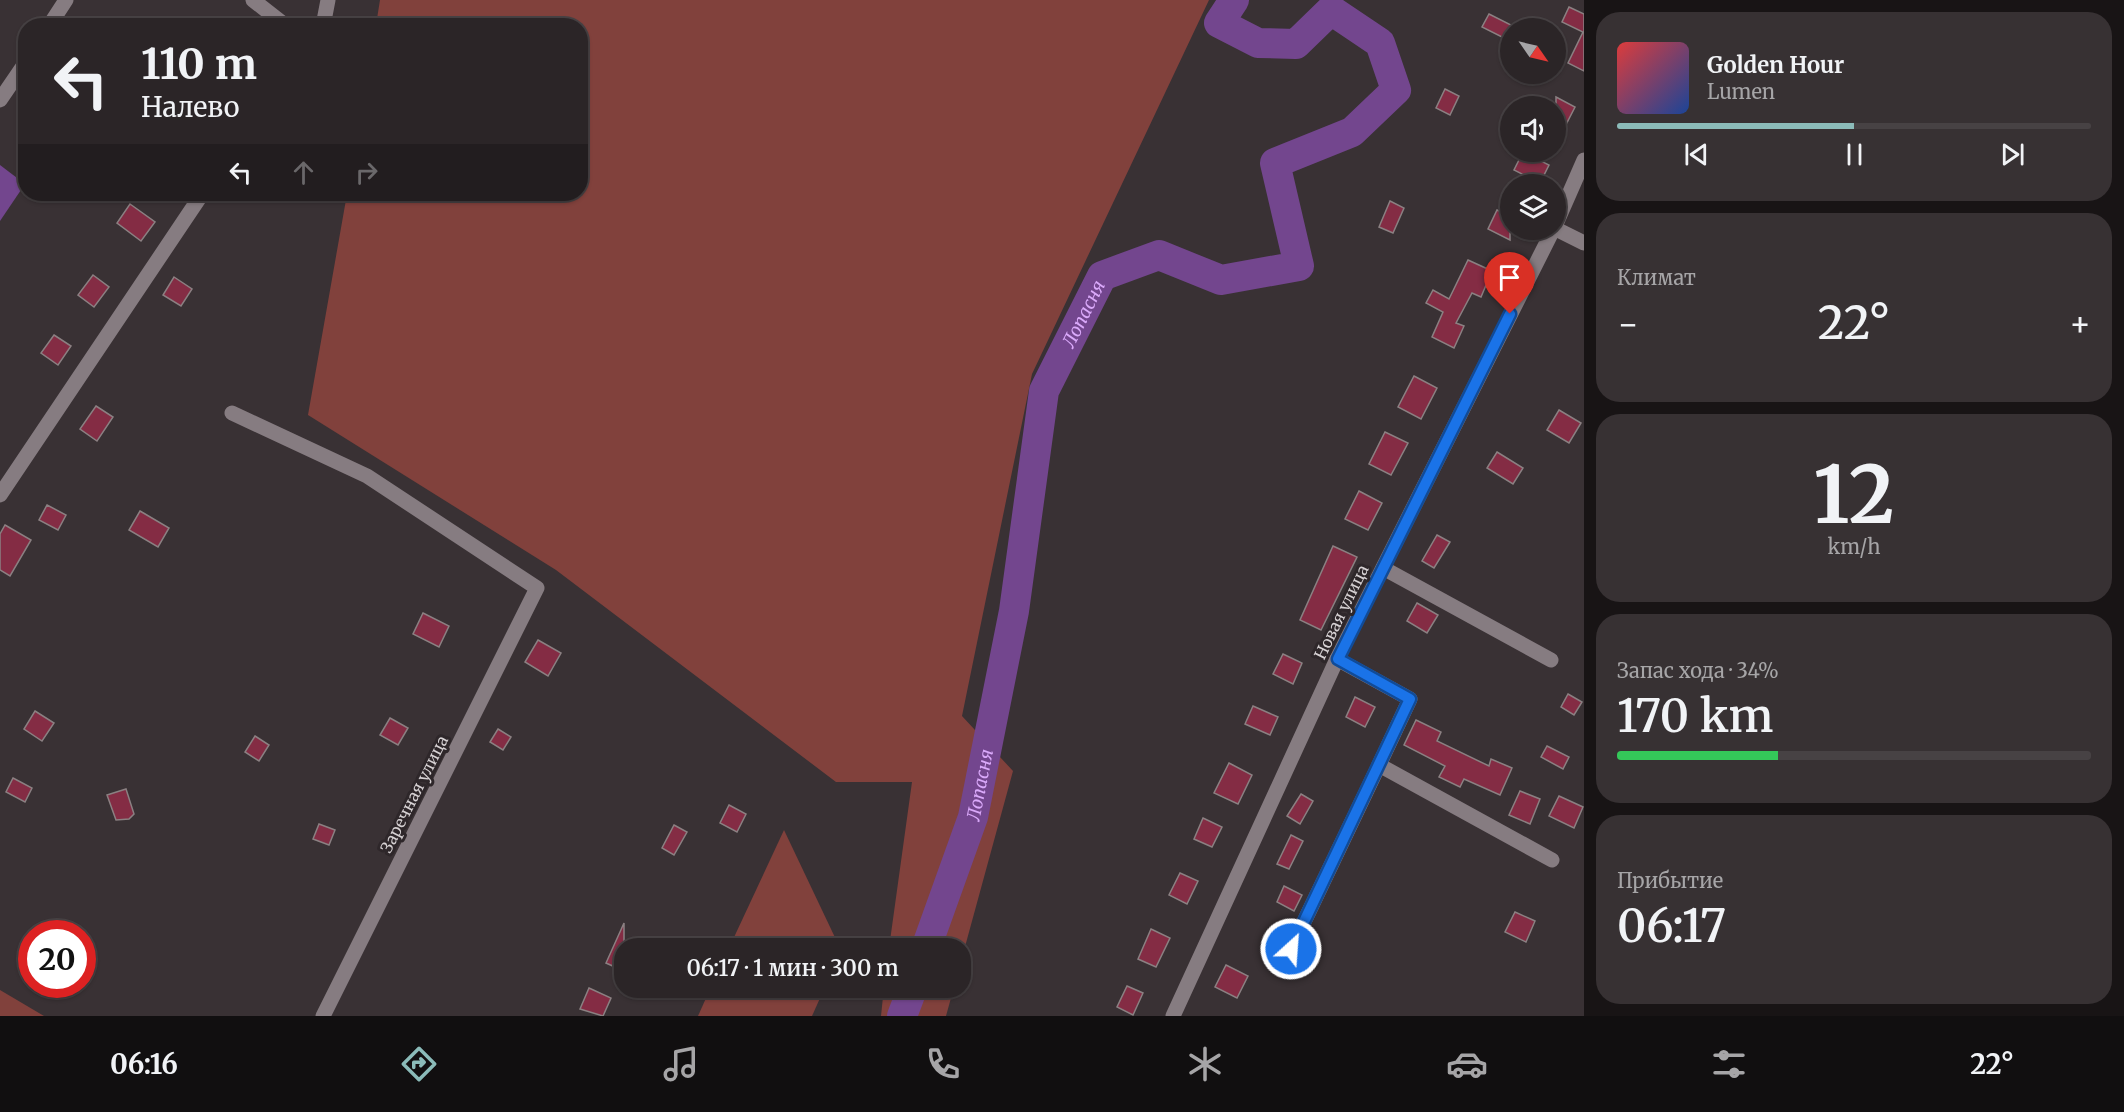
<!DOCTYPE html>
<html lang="ru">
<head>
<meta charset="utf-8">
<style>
	:root { --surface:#2b2527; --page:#373133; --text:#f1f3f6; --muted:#a6a5a7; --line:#474244; --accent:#8bbbb9 }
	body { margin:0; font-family:Merriweather,serif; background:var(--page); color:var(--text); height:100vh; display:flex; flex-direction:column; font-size:22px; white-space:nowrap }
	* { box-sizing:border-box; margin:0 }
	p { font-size:20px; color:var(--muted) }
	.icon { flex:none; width:33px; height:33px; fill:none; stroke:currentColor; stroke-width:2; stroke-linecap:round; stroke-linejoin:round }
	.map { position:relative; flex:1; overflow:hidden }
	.sheet { display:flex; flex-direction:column; gap:12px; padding:12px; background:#181415; width:540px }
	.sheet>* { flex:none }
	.hud { position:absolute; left:18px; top:18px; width:570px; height:183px; border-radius:24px; box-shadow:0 2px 4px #0004,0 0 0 2px var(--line); background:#2b2527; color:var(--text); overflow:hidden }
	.needle { width:39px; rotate:124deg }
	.tools { position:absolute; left:1500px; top:18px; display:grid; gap:12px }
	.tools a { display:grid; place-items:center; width:66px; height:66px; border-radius:50%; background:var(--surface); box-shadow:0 2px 4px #0004,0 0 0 2px var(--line); font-size:30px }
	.speed { position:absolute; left:18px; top:920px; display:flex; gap:12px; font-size:30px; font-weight:700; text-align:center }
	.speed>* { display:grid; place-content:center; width:78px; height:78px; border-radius:50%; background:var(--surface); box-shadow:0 2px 4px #0004,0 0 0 2px var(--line); line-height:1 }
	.speed .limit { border:9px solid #d22; background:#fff; color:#111 }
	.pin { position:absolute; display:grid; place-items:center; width:51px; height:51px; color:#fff; margin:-62px -26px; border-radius:50% 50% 50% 0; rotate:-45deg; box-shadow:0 0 6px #0007 }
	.pin .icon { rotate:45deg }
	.me { position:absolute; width:66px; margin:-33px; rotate:26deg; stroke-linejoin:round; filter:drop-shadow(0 0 4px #0008) }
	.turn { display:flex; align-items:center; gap:21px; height:126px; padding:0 24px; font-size:27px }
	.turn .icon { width:78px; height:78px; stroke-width:2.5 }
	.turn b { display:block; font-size:42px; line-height:51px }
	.lanes { display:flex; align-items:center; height:57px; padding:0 24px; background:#0003; justify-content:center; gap:30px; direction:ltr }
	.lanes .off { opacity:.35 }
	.big { font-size:45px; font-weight:600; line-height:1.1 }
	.sheet .widget { flex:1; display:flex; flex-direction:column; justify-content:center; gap:9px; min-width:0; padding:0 21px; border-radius:24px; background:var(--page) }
	.sheet .dial { align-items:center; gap:0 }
	.dial b { font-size:78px; line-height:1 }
	.song { display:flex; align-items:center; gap:18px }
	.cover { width:72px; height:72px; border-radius:9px; background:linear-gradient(135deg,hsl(0 70% 55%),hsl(220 70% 35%)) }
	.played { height:6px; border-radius:3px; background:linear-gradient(90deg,var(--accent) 50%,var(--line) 50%) }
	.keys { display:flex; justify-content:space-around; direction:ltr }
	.heat { display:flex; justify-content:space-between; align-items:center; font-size:33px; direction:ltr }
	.charge { height:9px; border-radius:4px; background:linear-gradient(90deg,#34c759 34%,var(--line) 0) }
	.trip { position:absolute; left:614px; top:938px; width:357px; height:60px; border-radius:24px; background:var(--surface); box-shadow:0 2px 4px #0004,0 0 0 2px var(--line); font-weight:600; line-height:60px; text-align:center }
	.dock { display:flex; height:96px; justify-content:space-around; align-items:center; background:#110f10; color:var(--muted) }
	.dock .icon { width:42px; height:42px }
	.dock .on { color:var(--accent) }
	.dock b { font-size:27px; color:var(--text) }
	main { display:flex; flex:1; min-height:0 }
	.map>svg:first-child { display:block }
	.green { fill:#81413c }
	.water { fill:#73468e }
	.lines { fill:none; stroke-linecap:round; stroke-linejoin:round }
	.river { stroke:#73468e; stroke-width:30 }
	.building { fill:#842c44; stroke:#8b8082; stroke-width:1.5 }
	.minor { stroke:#867c81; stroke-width:15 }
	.route-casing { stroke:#114b97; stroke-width:15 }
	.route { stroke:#1a73e8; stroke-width:10 }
	.labels { text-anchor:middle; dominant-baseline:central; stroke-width:6; stroke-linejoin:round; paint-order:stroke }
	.street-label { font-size:16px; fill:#d6d1d3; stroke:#2e272a }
	.water-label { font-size:18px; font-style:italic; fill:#daa9fa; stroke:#2e272a }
</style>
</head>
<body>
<main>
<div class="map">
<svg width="1584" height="1016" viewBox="0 0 1584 1016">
	<rect width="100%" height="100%" fill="#393134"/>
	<g class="green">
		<polygon points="380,0 1209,0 1032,374 962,716 1013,771 960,965 960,948 889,948 912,782 836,782 556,570 308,415 347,194 580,194 580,26 376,25"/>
		<polygon points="784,830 840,948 729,948"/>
		<polygon points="711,987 825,987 812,1016 698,1016"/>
		<polygon points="884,987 954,987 946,1016 881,1016"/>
		<polygon points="0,990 44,1016 0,1016"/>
	</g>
	<polygon class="water" points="0,165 25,184 0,221"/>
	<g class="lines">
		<g class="river">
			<path id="s1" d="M 926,948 L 973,817 L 1014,611 L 1044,391 L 1102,276 L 1159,255 L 1221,280 L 1299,266 L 1275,163 L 1352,132 L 1396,90 L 1380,43 L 1331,10 L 1296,44 L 1258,43 L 1219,23 L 1234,0"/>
			<polyline points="902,1016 913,987"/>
		</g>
	</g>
	<g class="building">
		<polygon points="1569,7 1584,14 1584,71 1568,63 1583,32 1562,22"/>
		<polygon points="1489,14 1511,25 1504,38 1482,27"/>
		<polygon points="1445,89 1459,96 1450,115 1436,108"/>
		<polygon points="1556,97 1575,107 1556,144"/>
		<polygon points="1523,152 1549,165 1540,183 1514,170"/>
		<polygon points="1390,201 1404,208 1393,233 1379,227"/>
		<polygon points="130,204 155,222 141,241 117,223"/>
		<polygon points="1497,210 1510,216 1510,240 1488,229"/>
		<polygon points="1468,260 1492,271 1481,297 1472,293 1456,323 1464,326 1454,348 1432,337 1443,312 1426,303 1433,290 1449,299"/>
		<polygon points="93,275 109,287 94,307 78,295"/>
		<polygon points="174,277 192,289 181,306 163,295"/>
		<polygon points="54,335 71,346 58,365 41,353"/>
		<polygon points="1414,376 1437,388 1421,419 1398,407"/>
		<polygon points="96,406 113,417 97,441 80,429"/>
		<polygon points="1559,410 1581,423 1569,443 1547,430"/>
		<polygon points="1385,432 1408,443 1391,475 1369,464"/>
		<polygon points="1497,452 1523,468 1513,484 1487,468"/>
		<polygon points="1359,491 1382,503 1368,530 1345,519"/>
		<polygon points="47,505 66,515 58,530 39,520"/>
		<polygon points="140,511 169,528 158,547 129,530"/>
		<polygon points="5,525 31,540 10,576 0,570 0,534"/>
		<polygon points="1437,535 1450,542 1434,568 1422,561"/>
		<polygon points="1333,546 1357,557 1321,630 1300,620"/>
		<polygon points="1417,603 1438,615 1427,633 1407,621"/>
		<polygon points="423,613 449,626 439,647 413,634"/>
		<polygon points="538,640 561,653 548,676 525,662"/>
		<polygon points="1283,654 1302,663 1293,684 1273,674"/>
		<polygon points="1568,694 1582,702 1574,715 1561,707"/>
		<polygon points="1355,697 1375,707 1365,727 1346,717"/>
		<polygon points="1253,706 1278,717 1270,735 1245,724"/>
		<polygon points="35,711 54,723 42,741 24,729"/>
		<polygon points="390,718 408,728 398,745 380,735"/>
		<polygon points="1416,720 1441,732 1437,741 1489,766 1491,759 1512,768 1500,795 1464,779 1460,787 1439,777 1445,766 1404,745"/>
		<polygon points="498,729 511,737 503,750 490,742"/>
		<polygon points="255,736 269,745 259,761 245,752"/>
		<polygon points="1547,746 1569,757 1563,769 1541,757"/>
		<polygon points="1229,763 1252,775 1238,804 1214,793"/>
		<polygon points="13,778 32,788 25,802 6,792"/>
		<polygon points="126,789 134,814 129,819 116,820 107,795"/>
		<polygon points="1520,791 1540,799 1530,824 1509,815"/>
		<polygon points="1301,794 1313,801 1300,824 1287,816"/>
		<polygon points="1559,796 1583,807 1574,828 1549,816"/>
		<polygon points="729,805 746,814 737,832 720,823"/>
		<polygon points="1203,818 1222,827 1212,847 1194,839"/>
		<polygon points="319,824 335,830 329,845 313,839"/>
		<polygon points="674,825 687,832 674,855 662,848"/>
		<polygon points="1291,835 1303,841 1289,869 1277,864"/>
		<polygon points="1180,873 1198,881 1187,904 1169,895"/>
		<polygon points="1284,886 1302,895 1294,911 1277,902"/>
		<polygon points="1515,912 1535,921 1526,942 1505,932"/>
		<polygon points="624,923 624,971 606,963"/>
		<polygon points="1151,929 1170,938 1156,967 1138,959"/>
		<polygon points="1226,965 1248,976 1237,998 1215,987"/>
		<polygon points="1127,986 1143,993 1133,1015 1117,1007"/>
		<polygon points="589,988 611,998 603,1016 580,1009"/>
	</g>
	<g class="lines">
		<g class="minor">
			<polyline points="253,0 286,26"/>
			<polyline points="49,26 66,0"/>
			<polyline points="323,26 328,0"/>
			<polyline points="0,100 26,62"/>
			<polyline points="1556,224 1584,160"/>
			<polyline points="1556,229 1584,243"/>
			<polyline points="232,413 367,476 537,588 323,1016"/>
			<polyline points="0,495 202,194"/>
			<polyline points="1383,568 1551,660"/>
			<polyline points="1337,659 1410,699 1379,765 1552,860"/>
			<polyline points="1281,970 1379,765"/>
			<polyline points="1173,1016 1337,659 1553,230"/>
		</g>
	</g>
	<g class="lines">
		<g class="route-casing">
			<polyline id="route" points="1291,949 1410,699 1338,659 1510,314"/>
		</g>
		<use href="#route" class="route"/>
	</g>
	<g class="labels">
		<g class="street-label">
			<text transform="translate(1341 612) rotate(-64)">Новая улица</text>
			<text transform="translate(414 794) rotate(-63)">Заречная улица</text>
		</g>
		<g class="water-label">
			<text stroke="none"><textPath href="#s1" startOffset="658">Лопасня</textPath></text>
			<text stroke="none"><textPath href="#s1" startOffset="172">Лопасня</textPath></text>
		</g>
	</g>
</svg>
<div class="tools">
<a><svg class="needle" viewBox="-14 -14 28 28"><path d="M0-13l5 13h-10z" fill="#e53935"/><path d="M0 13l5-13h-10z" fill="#a6a5a7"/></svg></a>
<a><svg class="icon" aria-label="sound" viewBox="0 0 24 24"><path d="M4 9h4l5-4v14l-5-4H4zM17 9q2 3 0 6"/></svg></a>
<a><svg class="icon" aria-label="layers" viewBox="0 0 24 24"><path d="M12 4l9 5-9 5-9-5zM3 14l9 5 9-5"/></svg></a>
</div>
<div class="speed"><div class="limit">20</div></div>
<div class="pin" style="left:1510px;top:314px;background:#d93025"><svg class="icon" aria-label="arrive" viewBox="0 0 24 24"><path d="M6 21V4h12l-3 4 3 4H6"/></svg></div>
<svg class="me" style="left:1291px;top:949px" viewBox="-20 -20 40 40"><circle r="17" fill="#1a73e8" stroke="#fff" stroke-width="3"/><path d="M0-11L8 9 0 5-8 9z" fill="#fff"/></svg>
<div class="trip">06:17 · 1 мин · 300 m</div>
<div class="hud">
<div class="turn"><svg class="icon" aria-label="left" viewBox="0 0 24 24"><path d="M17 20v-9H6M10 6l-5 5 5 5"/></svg><div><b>110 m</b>Налево</div></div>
<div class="lanes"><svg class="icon" aria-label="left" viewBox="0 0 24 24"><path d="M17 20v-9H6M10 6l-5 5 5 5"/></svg><svg class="icon off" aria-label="ahead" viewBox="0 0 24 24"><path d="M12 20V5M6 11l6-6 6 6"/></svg><svg class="icon off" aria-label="right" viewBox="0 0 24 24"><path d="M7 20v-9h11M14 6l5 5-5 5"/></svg></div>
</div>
</div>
<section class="sheet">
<div class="widget">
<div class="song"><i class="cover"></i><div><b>Golden Hour</b><p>Lumen</p></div></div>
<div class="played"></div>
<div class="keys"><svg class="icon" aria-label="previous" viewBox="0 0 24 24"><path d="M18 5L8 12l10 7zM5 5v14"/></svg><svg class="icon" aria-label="pause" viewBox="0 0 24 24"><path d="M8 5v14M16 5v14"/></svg><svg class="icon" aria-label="next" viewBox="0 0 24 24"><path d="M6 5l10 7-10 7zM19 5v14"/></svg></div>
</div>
<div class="widget"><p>Климат</p>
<div class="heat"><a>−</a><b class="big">22°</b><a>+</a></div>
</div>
<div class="widget dial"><b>12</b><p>km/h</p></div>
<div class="widget"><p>Запас хода · 34%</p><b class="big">170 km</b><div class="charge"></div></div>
<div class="widget"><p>Прибытие</p><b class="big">06:17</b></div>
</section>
</main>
<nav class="dock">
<b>06:16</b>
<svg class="icon on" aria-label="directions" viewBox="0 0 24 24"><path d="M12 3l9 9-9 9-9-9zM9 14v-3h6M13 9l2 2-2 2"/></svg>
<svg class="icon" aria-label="music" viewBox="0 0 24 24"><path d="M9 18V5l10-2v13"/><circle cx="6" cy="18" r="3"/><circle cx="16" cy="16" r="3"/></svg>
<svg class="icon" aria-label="phone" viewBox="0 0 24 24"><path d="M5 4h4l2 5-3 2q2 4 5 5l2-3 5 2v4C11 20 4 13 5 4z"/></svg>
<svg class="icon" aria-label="climate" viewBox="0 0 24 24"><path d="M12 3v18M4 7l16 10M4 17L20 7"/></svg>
<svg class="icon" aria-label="car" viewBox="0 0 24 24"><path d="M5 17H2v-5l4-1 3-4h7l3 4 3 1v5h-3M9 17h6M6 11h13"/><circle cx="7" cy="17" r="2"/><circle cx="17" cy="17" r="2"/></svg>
<svg class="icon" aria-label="filters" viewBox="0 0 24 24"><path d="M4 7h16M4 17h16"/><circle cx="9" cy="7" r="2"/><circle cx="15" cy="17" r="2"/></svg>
<b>22°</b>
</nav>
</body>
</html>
